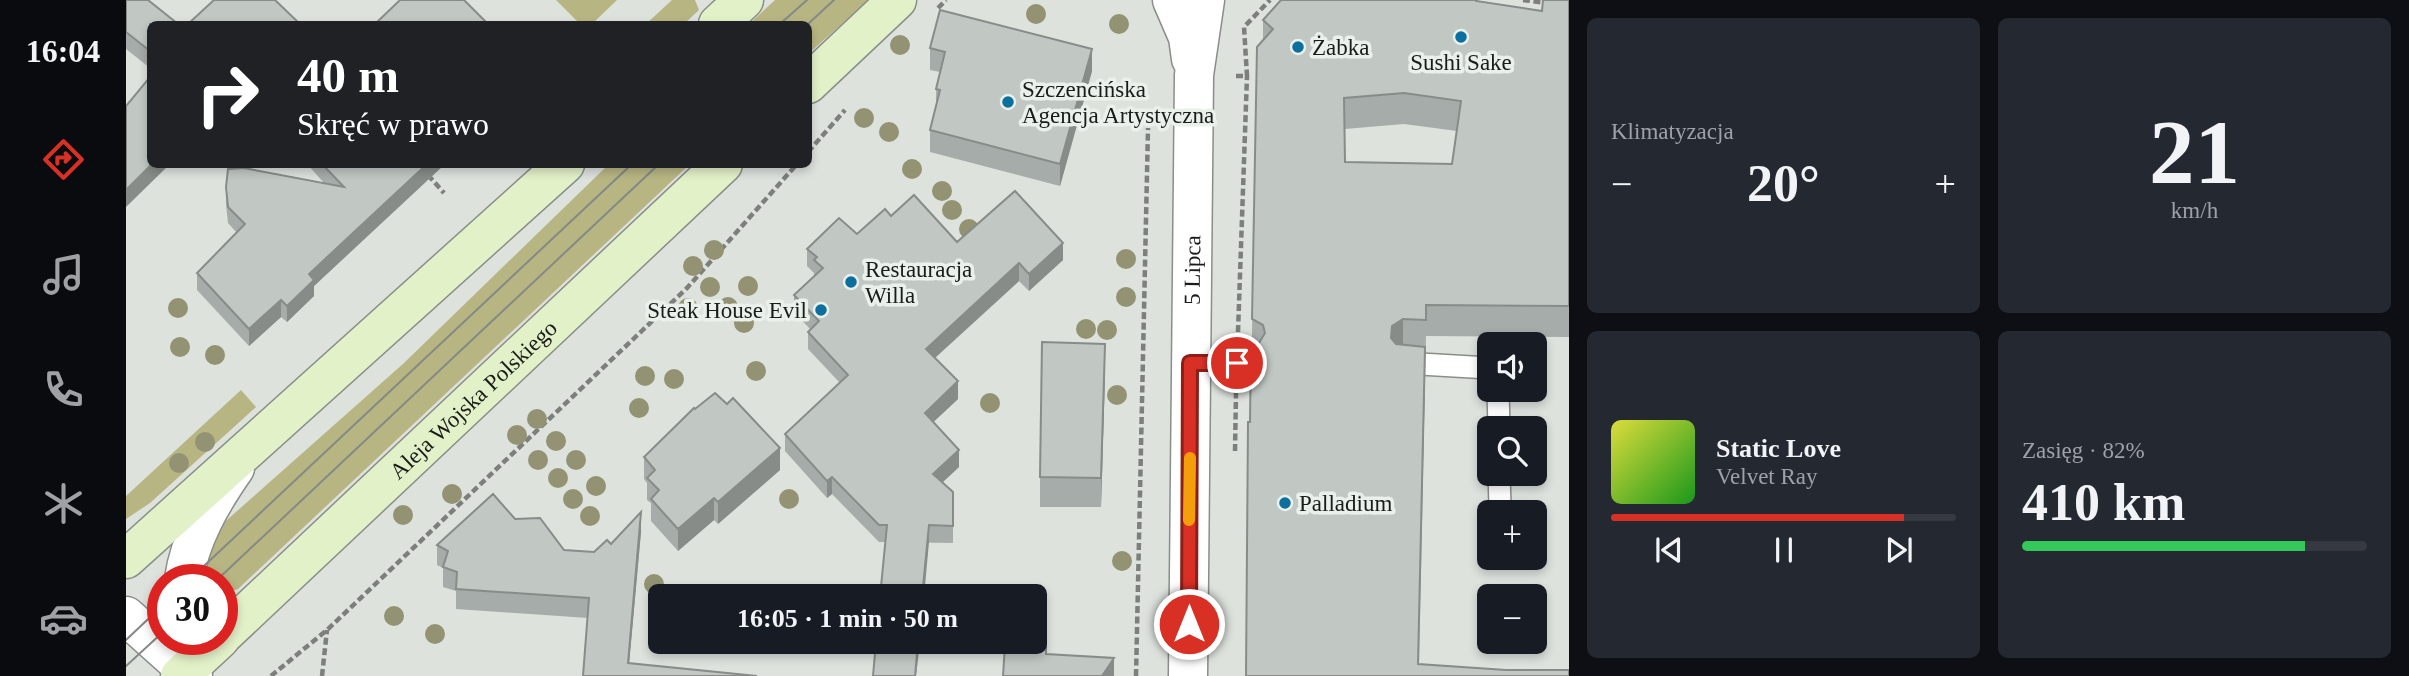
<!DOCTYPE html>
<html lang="pl">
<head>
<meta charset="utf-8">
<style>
	:root { --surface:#171b24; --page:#242831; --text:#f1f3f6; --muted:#9ea1a6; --line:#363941; --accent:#d93025 }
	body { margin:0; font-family:Georgia,serif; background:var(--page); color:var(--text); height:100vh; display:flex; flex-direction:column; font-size:26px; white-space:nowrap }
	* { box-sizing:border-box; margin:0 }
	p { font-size:23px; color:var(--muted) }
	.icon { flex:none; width:38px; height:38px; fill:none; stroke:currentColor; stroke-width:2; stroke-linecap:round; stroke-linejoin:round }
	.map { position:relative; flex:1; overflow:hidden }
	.details { display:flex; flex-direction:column; gap:18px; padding:18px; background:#0d0f14; width:840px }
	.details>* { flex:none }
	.guide { position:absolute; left:21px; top:21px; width:665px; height:147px; border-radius:10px; box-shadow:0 4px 10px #0003; background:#202124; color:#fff; overflow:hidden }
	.controls { position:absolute; left:1351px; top:332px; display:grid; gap:14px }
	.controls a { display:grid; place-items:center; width:70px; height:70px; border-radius:10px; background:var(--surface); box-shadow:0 4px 10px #0003; font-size:35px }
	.speed { position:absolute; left:21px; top:564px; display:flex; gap:14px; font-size:35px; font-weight:700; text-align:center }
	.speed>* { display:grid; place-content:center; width:91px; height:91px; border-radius:50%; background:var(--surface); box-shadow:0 4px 10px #0003; line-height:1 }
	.speed .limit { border:10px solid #d22; background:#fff; color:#111 }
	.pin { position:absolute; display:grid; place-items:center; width:60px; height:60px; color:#fff; margin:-30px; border:4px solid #fff; border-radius:50%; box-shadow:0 2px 7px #0007 }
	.me { position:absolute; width:77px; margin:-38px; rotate:0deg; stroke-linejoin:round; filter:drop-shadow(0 0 5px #0008) }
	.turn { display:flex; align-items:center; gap:24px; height:147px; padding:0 35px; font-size:32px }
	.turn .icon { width:91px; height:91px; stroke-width:2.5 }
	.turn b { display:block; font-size:49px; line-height:60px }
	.big { font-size:52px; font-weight:700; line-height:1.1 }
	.details .widget { flex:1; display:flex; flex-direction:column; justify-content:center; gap:10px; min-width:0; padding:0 24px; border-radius:10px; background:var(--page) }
	.details .dial { align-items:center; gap:0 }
	.dial b { font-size:91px; line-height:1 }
	.song { display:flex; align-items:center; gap:21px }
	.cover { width:84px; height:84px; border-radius:10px; background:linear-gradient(135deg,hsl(60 70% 55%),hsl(120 70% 35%)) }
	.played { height:7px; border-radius:4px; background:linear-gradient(90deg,var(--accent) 85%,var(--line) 85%) }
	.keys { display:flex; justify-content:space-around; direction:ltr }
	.heat { display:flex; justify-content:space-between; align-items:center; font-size:38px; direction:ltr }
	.charge { height:10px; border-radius:5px; background:linear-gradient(90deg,#34c759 82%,var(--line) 0) }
	.details .tiles { flex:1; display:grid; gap:18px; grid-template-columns:repeat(2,1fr) }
	.trip { position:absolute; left:522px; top:584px; width:399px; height:70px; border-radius:10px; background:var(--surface); box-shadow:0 4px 10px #0003; font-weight:700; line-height:70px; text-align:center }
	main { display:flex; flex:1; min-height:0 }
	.tab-bar { display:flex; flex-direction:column; width:126px; justify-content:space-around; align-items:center; background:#090b0e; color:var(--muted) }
	.tab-bar .icon { width:49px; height:49px }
	.tab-bar .current { color:var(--accent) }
	.tab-bar b { font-size:32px; color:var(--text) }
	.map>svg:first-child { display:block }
	.green { fill:#b7b683 }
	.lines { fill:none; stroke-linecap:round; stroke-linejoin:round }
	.service-casing { stroke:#898e89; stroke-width:24 }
	.minor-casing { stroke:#898e89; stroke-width:41 }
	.tertiary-casing { stroke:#898e89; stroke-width:41 }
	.secondary-casing { stroke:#898e89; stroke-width:41 }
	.path { stroke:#7c7f7c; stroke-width:4.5; stroke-dasharray:7 3.5; stroke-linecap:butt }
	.service { stroke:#fff; stroke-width:21 }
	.minor { stroke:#fff; stroke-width:38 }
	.tertiary { stroke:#fff; stroke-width:38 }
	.secondary { stroke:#e3f1c9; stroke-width:38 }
	.tram { stroke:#858885; stroke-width:2 }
	.tree { fill:#939373 }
	.wall { fill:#a6aca9; fill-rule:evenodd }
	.shaded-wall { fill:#878c89 }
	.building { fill:#c1c8c4; stroke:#878c89; stroke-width:2; fill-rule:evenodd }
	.route-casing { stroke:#8d1f18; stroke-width:18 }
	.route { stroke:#d93025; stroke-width:12 }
	.slow { stroke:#f59e0b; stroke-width:12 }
	.poi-dot { fill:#0d6f9d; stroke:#eaf0ea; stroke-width:2.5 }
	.labels { text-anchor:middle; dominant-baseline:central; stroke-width:7; stroke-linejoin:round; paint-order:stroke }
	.poi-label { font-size:23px; fill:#1a1c1a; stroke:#eaf0ea; text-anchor:start }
	.street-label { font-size:23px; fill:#1a1c1a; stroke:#eaf0ea }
</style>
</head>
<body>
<main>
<nav class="tab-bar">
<b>16:04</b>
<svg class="icon current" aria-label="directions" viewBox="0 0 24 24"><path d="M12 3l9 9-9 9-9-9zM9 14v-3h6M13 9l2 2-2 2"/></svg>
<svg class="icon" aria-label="music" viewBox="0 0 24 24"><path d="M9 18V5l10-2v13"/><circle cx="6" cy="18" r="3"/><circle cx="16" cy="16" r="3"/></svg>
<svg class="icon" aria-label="phone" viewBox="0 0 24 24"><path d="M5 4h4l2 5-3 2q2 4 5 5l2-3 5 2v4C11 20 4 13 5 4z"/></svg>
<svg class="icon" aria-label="climate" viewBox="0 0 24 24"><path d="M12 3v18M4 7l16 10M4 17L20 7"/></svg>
<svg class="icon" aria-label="car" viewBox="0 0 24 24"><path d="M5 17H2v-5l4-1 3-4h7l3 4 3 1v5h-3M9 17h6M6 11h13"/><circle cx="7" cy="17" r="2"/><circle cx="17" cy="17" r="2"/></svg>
</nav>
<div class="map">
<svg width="1443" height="676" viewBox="0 0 1443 676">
	<rect width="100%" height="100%" fill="#dde2dd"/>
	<g class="green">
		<polygon points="430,0 491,0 466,24 454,24"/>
		<polygon points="546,0 569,0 573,10 558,24 520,24"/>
		<polygon points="649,0 743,0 683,53 682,24 623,24"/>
		<path d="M 482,165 L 563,165 L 112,589 L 104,592 L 96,591 L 96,579 L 81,579 C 75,562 84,542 93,527 L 278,363 Z"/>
		<polygon points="115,390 130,407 24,503 0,519 0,496"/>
	</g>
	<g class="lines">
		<g class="service-casing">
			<g id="service">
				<polyline points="1064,363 1126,363"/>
				<polyline points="1277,363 1363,368"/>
				<polyline points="1372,390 1373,429"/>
				<polyline points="1373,474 1374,505"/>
			</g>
		</g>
		<g class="minor-casing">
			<g id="minor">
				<polyline points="1046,0 1062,37 1065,59"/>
				<polyline points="0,616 67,676"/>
				<path id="s1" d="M 1062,676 L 1068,75 L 1079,0"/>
			</g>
		</g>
		<g class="tertiary-casing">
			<path id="tertiary" d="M 58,579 C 64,538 86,501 109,468"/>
		</g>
		<g class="secondary-casing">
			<g id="secondary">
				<polyline points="592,24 618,0"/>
				<polyline points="682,84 771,0"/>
				<polyline points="0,559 439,164"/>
				<path id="s2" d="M 96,636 L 597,164"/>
				<polyline points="54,676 94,639"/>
			</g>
		</g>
		<g class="path">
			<polyline points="1397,0 1421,3"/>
			<polyline points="812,8 820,0"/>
			<polyline points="1110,76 1121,76 1118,27 1144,0"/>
			<polyline points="682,152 719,110"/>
			<polyline points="302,175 318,193"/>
			<polyline points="1112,332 1121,76"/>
			<polyline points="1109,451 1110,393"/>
			<polyline points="145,676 201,630 561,288 671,164"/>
			<polyline points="196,676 201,630"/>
			<polyline points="1010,676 1022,128"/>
		</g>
		<use href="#service" class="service"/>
		<use href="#minor" class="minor"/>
		<use href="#tertiary" class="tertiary"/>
		<use href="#secondary" class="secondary"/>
		<g class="tram">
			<polyline points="654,24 681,0"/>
			<polyline points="682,24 708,0"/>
			<polyline points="64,579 506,164"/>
			<polyline points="92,579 533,164"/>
			<polyline points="0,640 37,605"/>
			<polyline points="0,666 37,632"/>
		</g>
	</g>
	<g class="tree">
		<circle cx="910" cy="14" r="10"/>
		<circle cx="993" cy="24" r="10"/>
		<circle cx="774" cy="45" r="10"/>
		<circle cx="738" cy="118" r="10"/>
		<circle cx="763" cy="132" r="10"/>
		<circle cx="786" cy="169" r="10"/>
		<circle cx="816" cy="191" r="10"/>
		<circle cx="826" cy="210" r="10"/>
		<circle cx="843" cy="229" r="10"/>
		<circle cx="588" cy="250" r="10"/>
		<circle cx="1000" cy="259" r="10"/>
		<circle cx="567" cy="266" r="10"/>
		<circle cx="622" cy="286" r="10"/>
		<circle cx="584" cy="287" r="10"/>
		<circle cx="1000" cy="297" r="10"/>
		<circle cx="602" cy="307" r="10"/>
		<circle cx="52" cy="308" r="10"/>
		<circle cx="562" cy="308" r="10"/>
		<circle cx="618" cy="323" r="10"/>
		<circle cx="960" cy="329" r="10"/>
		<circle cx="981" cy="330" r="10"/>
		<circle cx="54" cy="347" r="10"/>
		<circle cx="89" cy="355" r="10"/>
		<circle cx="630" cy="371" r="10"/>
		<circle cx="519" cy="376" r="10"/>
		<circle cx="548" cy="379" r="10"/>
		<circle cx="991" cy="395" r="10"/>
		<circle cx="864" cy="403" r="10"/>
		<circle cx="513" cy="408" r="10"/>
		<circle cx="411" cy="419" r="10"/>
		<circle cx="391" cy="435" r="10"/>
		<circle cx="430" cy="441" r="10"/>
		<circle cx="79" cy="442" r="10"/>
		<circle cx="412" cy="460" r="10"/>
		<circle cx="450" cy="460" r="10"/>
		<circle cx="53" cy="463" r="10"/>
		<circle cx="432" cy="478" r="10"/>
		<circle cx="470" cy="486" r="10"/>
		<circle cx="326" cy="494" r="10"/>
		<circle cx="447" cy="499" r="10"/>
		<circle cx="663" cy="499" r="10"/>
		<circle cx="277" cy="515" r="10"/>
		<circle cx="464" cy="516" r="10"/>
		<circle cx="996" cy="561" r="10"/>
		<circle cx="528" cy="584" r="10"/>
		<circle cx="268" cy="616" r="10"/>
		<circle cx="309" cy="634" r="10"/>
	</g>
	<g class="wall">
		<polygon points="0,0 24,24 24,68 0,49"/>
		<path d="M 1352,0 L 1352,2 L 1416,11 L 1443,0 L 1443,337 L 1300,336 L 1293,664 L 1120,676 L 1131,47 L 1137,40 L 1137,20 ZM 1278,124 L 1331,131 L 1326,164 L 1219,162 L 1219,129 Z"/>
		<polygon points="804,48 966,71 934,186 804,152 804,130 810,107 810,89 814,72 804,70"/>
		<polygon points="181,164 319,164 188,286 188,296 161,322 155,317 123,346 71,290 71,273 111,233 102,223 100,204 100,187 198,183"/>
		<polygon points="765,216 831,242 937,260 903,291 893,281 809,358 832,399 807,422 833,467 817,482 827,492 827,543 753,542 706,494 701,498 659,451 659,434 714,383 682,349 682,332 685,330 668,312 668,295 688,276 688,273 681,266 681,249 731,234"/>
		<polygon points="979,373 975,507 914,507 914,477"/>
		<polygon points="518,457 654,470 592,524 588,520 552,551 525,521 525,503 521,500 521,483 518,479"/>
		<polygon points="389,519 438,550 468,552 515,532 503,663 457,676 462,618 330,609 330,591 317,587 317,568 311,565 311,545"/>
	</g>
	<g class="shaded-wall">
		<polygon points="966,49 966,71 934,186 934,164"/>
		<polygon points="26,164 44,164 0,207 0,190"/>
		<polygon points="301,164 319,164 188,286 188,296 161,322 161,306 183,274"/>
		<polygon points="937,243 937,260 903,291 903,274"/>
		<polygon points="893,263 893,281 800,366 800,349"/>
		<polygon points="155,300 155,317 123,346 123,329"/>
		<polygon points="1277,319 1277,350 1265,368 1266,326"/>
		<polygon points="979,344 979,373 975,507 975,478"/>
		<polygon points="1299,347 1299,377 1292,676"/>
		<polygon points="832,381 832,399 799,430 799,413"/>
		<polygon points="654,448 654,470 592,524 592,502"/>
		<polygon points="833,450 833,467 807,491 807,474"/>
		<polygon points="706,477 706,494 701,498 701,481"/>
		<polygon points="588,498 588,520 552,551 552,529"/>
		<polygon points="515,512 515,532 502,676 502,663"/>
		<polygon points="803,525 803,542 798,597 796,597"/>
		<polygon points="792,642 794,642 790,676 789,676"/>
		<polygon points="988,658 988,676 976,676"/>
	</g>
	<g class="building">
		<polygon points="0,0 22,0 52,24 24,24 24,51 0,32"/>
		<polygon points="88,0 149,0 174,24 62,24"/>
		<polygon points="274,0 338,0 362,24 249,24"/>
		<path d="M 1155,0 L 1350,0 L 1350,1 L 1416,11 L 1417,0 L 1443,0 L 1443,306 L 1300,305 L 1300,320 L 1277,319 L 1266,326 L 1265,338 L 1270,344 L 1299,347 L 1292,664 L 1380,670 L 1443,670 L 1443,676 L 1120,676 L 1122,422 L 1124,422 L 1125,345 L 1133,343 L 1139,333 L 1137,325 L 1126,319 L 1131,47 L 1147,29 L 1137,20 ZM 1278,93 L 1335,101 L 1326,164 L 1219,162 L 1218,98 Z"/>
		<polygon points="814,10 966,49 934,164 804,130 814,90 810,89 819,52 804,48"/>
		<polygon points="24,77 24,164 26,164 0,190 0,106"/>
		<polygon points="196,164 301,164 183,274 188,280 161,306 155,300 123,329 71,273 119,224 102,207 100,187 102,169 118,168 218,187"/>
		<polygon points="889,191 937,243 903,274 893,263 800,349 832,381 799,413 833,450 807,474 827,492 827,526 803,525 796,597 754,597 761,525 753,525 706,477 701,481 659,434 722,375 682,332 693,321 668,295 697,268 688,260 691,257 681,249 713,218 731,234 759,209 765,216 788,195 831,242"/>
		<polygon points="916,342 979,344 975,478 914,477"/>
		<polygon points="589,393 601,404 607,398 654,448 592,502 588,498 552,529 525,499 533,490 521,478 529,470 518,457 568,408 569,409"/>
		<polygon points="367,494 389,519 414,518 438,550 468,552 481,540 485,544 515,512 502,663 631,676 457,676 463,598 330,589 331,572 317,567 322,551 311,545"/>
		<polygon points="750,642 792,642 789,676 747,676"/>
		<polygon points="879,645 920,645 920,654 988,658 976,676 877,676"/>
	</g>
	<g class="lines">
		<g class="route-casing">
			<polyline id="route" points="1063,624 1064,363 1111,363"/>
		</g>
		<use href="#route" class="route"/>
		<polyline class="slow" points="1063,520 1064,458"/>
	</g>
	<g class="poi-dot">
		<circle cx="1335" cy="37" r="7"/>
		<circle cx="1172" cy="47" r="7"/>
		<circle cx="882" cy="102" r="7"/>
		<circle cx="725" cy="282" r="7"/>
		<circle cx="695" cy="310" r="7"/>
		<circle cx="1159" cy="503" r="7"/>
	</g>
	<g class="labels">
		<g class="poi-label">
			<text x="1186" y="47">Żabka</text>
			<text x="1335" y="62" text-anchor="middle">Sushi Sake</text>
			<text x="896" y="89">Szczencińska<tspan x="896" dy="26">Agencja Artystyczna</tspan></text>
			<text x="739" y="269">Restauracja<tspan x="739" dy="26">Willa</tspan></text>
			<text x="681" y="310" text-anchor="end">Steak House Evil</text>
			<text x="1173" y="503">Palladium</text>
		</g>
		<g class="street-label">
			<text stroke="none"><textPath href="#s1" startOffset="406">5 Lipca</textPath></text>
			<text stroke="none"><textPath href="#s2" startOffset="345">Aleja Wojska Polskiego</textPath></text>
		</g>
	</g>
</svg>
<div class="controls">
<a><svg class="icon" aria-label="sound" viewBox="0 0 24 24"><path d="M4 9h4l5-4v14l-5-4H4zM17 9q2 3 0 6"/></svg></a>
<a><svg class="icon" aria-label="search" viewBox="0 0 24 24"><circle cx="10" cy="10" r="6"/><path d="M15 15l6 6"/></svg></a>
<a>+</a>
<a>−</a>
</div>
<div class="speed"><div class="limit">30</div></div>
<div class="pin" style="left:1111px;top:363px;background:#d93025"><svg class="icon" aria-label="arrive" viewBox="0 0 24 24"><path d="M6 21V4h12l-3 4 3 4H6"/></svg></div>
<svg class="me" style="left:1063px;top:624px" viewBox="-20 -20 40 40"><circle r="17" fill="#d93025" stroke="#fff" stroke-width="3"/><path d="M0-11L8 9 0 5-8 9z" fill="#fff"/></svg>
<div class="trip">16:05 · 1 min · 50 m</div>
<div class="guide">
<div class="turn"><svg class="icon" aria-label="right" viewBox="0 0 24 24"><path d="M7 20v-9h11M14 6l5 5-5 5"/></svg><div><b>40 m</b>Skręć w prawo</div></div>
</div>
</div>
<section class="details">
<div class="tiles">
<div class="widget"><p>Klimatyzacja</p>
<div class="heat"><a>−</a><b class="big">20°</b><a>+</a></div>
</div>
<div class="widget dial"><b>21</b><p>km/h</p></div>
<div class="widget">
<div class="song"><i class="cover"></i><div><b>Static Love</b><p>Velvet Ray</p></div></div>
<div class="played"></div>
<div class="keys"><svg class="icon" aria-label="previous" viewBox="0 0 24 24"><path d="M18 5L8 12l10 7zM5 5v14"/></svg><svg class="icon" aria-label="pause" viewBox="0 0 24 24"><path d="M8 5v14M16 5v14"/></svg><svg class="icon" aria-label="next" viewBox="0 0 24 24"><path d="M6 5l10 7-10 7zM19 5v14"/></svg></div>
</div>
<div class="widget"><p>Zasięg · 82%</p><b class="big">410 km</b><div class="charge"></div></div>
</div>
</section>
</main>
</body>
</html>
